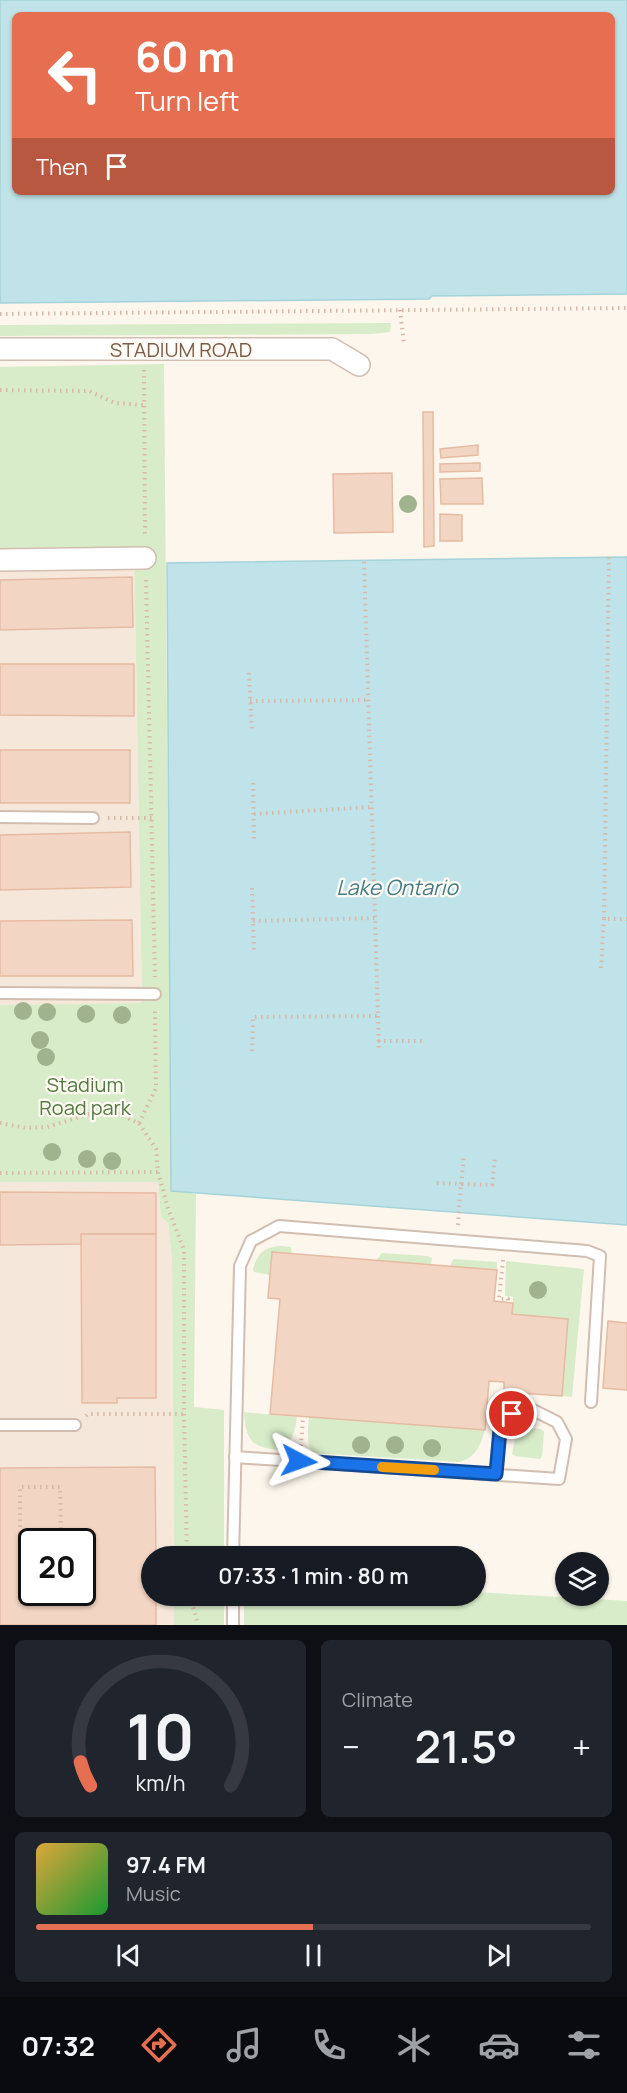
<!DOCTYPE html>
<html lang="en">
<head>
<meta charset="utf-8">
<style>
	:root { --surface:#171b24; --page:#20242c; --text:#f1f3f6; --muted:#9ea1a6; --line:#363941; --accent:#e76f51 }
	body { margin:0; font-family:Manrope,sans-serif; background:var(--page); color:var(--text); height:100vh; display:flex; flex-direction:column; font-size:22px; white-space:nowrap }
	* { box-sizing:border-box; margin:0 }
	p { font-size:20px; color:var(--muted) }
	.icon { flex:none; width:33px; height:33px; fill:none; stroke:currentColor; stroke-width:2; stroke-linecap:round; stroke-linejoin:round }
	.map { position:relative; height:1625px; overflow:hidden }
	.details { display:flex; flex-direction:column; gap:15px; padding:15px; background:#0d0f14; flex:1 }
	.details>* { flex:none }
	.top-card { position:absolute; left:12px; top:12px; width:603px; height:183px; border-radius:9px; box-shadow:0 2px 4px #0004; background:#e76f51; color:#fff; overflow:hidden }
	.buttons { position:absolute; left:555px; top:1552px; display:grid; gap:12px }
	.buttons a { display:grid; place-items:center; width:54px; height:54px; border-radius:50%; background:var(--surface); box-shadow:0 2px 4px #0004; font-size:30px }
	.speed { position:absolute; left:18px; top:1528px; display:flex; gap:12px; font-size:30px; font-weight:700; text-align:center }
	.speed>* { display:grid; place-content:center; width:78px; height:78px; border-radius:50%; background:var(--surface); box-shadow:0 2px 4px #0004; line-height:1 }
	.speed .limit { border:3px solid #111; border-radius:9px; background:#fff; color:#111 }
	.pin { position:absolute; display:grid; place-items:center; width:51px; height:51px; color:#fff; margin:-26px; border:3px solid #fff; border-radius:50%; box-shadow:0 2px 6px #0007 }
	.me { position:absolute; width:66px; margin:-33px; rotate:94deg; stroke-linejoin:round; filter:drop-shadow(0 0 4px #0008) }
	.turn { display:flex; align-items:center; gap:21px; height:126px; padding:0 24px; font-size:27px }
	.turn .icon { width:78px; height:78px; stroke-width:2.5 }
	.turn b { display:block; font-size:42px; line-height:51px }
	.then { display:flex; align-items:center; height:57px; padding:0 24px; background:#0003; gap:12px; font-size:22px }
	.big { font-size:45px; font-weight:600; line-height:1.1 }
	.details .tile { flex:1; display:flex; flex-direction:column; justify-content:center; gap:9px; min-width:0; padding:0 21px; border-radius:9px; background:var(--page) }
	.details .dial { align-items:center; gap:0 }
	.dial svg { height:156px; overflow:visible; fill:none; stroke:var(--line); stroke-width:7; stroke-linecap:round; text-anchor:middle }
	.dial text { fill:var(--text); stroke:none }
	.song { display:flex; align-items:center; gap:18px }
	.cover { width:72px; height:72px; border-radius:9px; background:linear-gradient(135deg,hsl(40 70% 55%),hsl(130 70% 35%)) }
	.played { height:6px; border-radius:3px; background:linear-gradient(90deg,var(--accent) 50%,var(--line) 50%) }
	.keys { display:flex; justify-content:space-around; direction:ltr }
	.heat { display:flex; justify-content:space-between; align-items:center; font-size:33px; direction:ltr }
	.details .tiles { flex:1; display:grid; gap:15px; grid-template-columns:1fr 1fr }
	.tile:last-child { grid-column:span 2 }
	.trip { position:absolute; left:141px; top:1546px; width:345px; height:60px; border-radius:30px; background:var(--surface); box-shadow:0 2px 4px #0004; font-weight:600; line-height:60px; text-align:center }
	.menu { display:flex; height:96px; justify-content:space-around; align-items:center; background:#090b0e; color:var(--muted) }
	.menu .icon { width:42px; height:42px }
	.menu .on { color:var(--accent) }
	.menu b { font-size:27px; color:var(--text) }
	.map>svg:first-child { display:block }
	.residential { fill:#f5e8da; fill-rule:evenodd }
	.green { fill:#d8ecc9 }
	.water { fill:#bfe3e8; stroke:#a5d3da; stroke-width:1.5; fill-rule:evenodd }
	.building { fill:#f3d5c3; stroke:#e6bba3; stroke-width:1.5; fill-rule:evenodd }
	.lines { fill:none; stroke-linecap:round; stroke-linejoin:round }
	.lane-casing { stroke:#d1beb0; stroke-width:14 }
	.street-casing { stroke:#d1beb0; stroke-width:24 }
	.path { stroke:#d9b8a5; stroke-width:4; stroke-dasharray:1.5 4.5; stroke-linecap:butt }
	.lane { stroke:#fff; stroke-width:10 }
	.street { stroke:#fff; stroke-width:21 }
	.tree { fill:#a0b28e }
	.route-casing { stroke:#114b97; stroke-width:15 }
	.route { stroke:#1a73e8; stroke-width:10 }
	.slow { stroke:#f59e0b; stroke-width:10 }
	.labels { text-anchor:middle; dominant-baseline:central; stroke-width:4.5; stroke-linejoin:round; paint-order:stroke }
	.street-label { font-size:20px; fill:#7a5c4d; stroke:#fffaf3 }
	.park-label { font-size:20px; fill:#537a41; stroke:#fffaf3 }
	.water-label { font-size:21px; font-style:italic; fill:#437c86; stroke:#fffaf3 }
</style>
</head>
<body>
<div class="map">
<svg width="627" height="1625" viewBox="0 0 627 1625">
	<rect width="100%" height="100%" fill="#fdf6ec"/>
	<g class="residential">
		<polygon points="134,547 142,1004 0,1005 0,548"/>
		<path d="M 0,1182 L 158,1182 L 161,1217 L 168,1223 L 172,1259 L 174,1557 L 152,1557 L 152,1596 L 174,1596 L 174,1625 L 0,1625 ZM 32,1542 L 82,1542 L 82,1593 L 32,1593 Z"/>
	</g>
	<g class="green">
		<polygon points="391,323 390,332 372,334 0,336 0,325"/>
		<polygon points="164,364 171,1190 196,1194 194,1407 224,1410 224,1557 174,1557 172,1259 168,1223 161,1217 158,1182 0,1182 0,1005 142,1003 134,547 0,548 0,367"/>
		<path d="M 281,1246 L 291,1247 L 292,1254 L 272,1252 L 270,1275 L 254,1272 L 253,1269 C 258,1253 264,1247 281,1246 Z"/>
		<polygon points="382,1253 427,1256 432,1258 431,1265 376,1261"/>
		<polygon points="453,1259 497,1262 497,1270 450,1267"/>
		<polygon points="506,1261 584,1269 572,1397 562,1396 568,1319 512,1314 513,1297 505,1296"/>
		<path d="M 244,1412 L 297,1417 C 295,1431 293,1440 282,1450 C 252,1448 246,1442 244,1412 Z"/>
		<path d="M 309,1417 L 485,1430 C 480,1446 477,1456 460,1462 L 312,1453 C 306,1442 308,1430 309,1417 Z"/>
		<polygon points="517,1427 541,1429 544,1432 542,1456 540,1459 515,1456 512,1454"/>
		<polygon points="476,1592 627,1601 627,1625 244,1625 244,1596 476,1596"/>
		<rect x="174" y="1596" width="50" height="29"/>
	</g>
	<g class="water">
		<path d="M 0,0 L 627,0 L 627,294 L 432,296 L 429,299 L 0,303 ZM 15,15 L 612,15 L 612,192 L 15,192 Z"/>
		<polygon points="627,557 627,1225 171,1191 167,563"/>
	</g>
	<g class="building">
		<polygon points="423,412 433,412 434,546 424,547"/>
		<polygon points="478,445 478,455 441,458 440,449"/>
		<polygon points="480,463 480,471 440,472 440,464"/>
		<polygon points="392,473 393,532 334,533 333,474"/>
		<polygon points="482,478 483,504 441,504 440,479"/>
		<polygon points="440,514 462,515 462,541 440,541"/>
		<polygon points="132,577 133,627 0,630 0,580"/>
		<polygon points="0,664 134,664 134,716 0,715"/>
		<rect x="0" y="750" width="130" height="53"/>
		<polygon points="130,832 131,887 0,890 0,835"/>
		<polygon points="132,920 133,976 0,976 0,921"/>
		<polygon points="0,1192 156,1193 156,1234 81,1234 82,1244 0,1245"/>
		<polygon points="81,1234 156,1234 156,1398 117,1398 117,1403 82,1403"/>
		<polygon points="272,1252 497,1270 494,1301 513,1303 512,1314 568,1319 562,1396 504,1392 504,1382 489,1381 485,1430 270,1414 280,1299 268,1298"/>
		<polygon points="608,1321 627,1323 627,1390 603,1388"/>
		<path d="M 155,1467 L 156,1557 L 152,1557 L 152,1596 L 156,1596 L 156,1625 L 0,1625 L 0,1468 ZM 32,1542 L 82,1542 L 82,1593 L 32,1593 Z"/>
	</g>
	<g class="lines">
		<g class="lane-casing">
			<g id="lane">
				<polyline points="0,817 93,818"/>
				<polyline points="0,993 155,994"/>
				<polyline points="0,1425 75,1425"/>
				<polyline points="235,1457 559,1479 566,1439 557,1422 533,1410 512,1414 500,1430 496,1474"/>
				<polyline points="233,1557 240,1266 251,1241 279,1226 587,1251 600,1256 591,1402"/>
				<polyline points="233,1596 233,1625"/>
			</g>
		</g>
		<g class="street-casing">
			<g id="street">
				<polyline points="0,349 332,349 359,365"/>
				<polyline points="0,560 145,558"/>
			</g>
		</g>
		<g class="path">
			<polyline points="400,310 404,343"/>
			<polyline points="0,314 627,308"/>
			<polyline points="144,370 145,536"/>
			<polyline points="0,390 89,391 115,403 144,405"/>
			<polyline points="609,557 604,919 627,919"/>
			<polyline points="146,580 155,977"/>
			<polyline points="249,673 252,731"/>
			<polyline points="250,701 370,700"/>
			<polyline points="253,783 254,839"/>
			<polyline points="254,814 372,807"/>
			<polyline points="108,818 152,818"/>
			<polyline points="252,888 254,952"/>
			<polyline points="253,921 376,918"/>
			<polyline points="601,968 604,919"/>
			<polyline points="378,1016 379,1049"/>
			<polyline points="378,1041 424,1041"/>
			<polyline points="252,1051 253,1017 378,1016 364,561"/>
			<polyline points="0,1123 26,1128 47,1127 89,1114 116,1113 139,1123 156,1149 158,1172 168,1208 184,1250 184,1414 187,1557"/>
			<polyline points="139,1123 156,1088 155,1009"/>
			<polyline points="0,1173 158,1172"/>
			<polyline points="437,1183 461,1184 464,1155"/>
			<polyline points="458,1225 461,1184 492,1185 495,1156"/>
			<polyline points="503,1260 499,1299 508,1299 508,1302"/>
			<polyline points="86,1416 88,1414 184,1414"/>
			<polyline points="301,1446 303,1417"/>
			<polyline points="32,1581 20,1581 20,1487 60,1487 61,1542"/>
			<polyline points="190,1596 198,1625"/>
			<polyline points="40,1602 40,1593"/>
		</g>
		<use href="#lane" class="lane"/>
		<use href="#street" class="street"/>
	</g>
	<g class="tree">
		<circle cx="408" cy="504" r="9"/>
		<circle cx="23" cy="1011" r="9"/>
		<circle cx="47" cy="1012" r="9"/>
		<circle cx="86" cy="1014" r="9"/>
		<circle cx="122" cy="1015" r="9"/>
		<circle cx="40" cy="1040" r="9"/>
		<circle cx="46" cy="1057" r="9"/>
		<circle cx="52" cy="1152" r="9"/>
		<circle cx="87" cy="1159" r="9"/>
		<circle cx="112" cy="1161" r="9"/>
		<circle cx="538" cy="1290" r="9"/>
		<circle cx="361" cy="1445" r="9"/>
		<circle cx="395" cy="1445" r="9"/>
		<circle cx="432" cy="1448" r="9"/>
	</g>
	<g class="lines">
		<g class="route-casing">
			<polyline id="route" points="299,1461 496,1474 500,1430 512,1414"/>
		</g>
		<use href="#route" class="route"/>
		<polyline class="slow" points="382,1467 434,1470"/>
	</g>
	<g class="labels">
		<g class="street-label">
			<text x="181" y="349">STADIUM ROAD</text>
		</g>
		<g class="park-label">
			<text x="85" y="1084">Stadium<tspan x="85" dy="23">Road park</tspan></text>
		</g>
		<g class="water-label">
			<text x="397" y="887">Lake Ontario</text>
		</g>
	</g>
</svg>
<div class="buttons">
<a><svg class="icon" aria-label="layers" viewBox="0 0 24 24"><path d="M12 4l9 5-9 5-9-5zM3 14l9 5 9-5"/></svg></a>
</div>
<div class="speed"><div class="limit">20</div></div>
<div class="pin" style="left:512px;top:1414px;background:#d93025"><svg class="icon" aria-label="arrive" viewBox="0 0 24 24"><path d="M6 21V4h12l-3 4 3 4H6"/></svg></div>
<svg class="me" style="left:299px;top:1461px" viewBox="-20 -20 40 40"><path d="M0-17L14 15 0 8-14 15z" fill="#1a73e8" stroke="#fff" stroke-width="4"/></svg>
<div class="trip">07:33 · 1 min · 80 m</div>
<div class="top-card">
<div class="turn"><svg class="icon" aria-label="left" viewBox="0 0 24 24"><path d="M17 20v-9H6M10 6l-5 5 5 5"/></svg><div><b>60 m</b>Turn left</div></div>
<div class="then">Then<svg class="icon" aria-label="arrive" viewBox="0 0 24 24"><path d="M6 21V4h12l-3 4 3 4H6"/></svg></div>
</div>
</div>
<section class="details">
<div class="tiles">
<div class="tile dial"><svg viewBox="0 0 100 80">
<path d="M14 69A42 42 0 1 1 86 69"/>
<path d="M14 69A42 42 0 0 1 9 57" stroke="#e76f51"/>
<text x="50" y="56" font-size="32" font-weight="700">10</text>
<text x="50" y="72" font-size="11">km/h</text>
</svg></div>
<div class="tile"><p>Climate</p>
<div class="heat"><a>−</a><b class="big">21.5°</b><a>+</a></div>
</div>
<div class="tile">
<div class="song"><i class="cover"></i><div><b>97.4 FM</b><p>Music</p></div></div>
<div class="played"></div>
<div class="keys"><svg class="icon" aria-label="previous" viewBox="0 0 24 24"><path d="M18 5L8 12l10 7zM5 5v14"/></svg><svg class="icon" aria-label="pause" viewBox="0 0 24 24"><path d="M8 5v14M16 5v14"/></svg><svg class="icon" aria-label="next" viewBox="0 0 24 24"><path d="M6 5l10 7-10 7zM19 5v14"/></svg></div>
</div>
</div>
</section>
<nav class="menu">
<b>07:32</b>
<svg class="icon on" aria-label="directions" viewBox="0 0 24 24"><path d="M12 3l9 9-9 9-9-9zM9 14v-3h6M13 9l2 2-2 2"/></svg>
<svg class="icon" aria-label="music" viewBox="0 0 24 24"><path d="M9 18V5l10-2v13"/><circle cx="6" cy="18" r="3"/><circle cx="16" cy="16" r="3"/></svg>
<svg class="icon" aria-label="phone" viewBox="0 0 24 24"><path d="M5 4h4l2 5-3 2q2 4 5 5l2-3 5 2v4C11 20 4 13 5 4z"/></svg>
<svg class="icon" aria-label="climate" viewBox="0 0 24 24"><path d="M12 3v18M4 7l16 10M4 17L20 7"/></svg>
<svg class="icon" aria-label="car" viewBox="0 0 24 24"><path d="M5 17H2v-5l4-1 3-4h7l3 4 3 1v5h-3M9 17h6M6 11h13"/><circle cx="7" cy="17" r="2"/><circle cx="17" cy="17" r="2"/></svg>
<svg class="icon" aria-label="filters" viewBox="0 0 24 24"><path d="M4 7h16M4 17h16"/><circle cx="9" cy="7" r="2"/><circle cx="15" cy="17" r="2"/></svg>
</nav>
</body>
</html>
